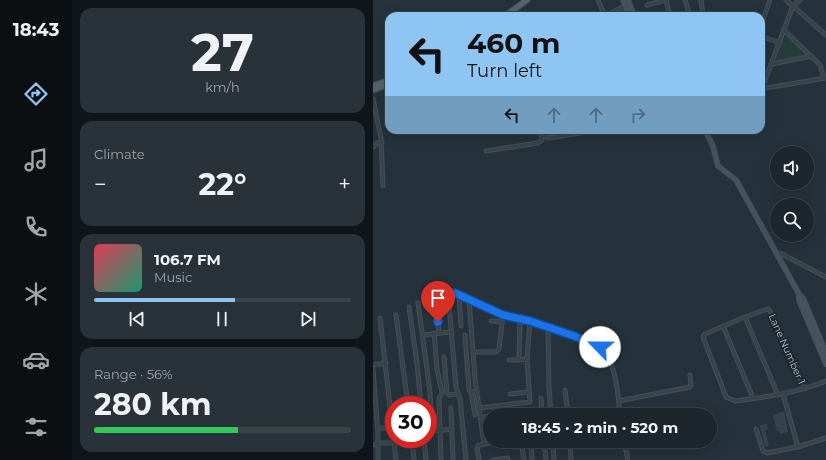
<!DOCTYPE html>
<html lang="en">
<head>
<meta charset="utf-8">
<style>
	:root { --surface:#1c262c; --page:#293238; --text:#f1f3f6; --muted:#a0a5a9; --line:#3a4348; --accent:#8ec5f2 }
	body { margin:0; font-family:Montserrat,sans-serif; background:var(--page); color:var(--text); height:100vh; display:flex; flex-direction:column; font-size:15px; white-space:nowrap }
	* { box-sizing:border-box; margin:0 }
	p { font-size:13px; color:var(--muted) }
	.icon { flex:none; width:22px; height:22px; fill:none; stroke:currentColor; stroke-width:2; stroke-linecap:round; stroke-linejoin:round }
	.map { position:relative; flex:1; overflow:hidden }
	.side { display:flex; flex-direction:column; gap:8px; padding:8px; background:#0f1518; width:301px }
	.side>* { flex:none }
	.hud { position:absolute; left:12px; top:12px; width:380px; height:122px; border-radius:12px; box-shadow:0 4px 16px #0002,0 0 0 1px var(--line); background:#8ec5f2; color:#111; overflow:hidden }
	.controls { position:absolute; left:397px; top:146px; display:grid; gap:8px }
	.controls a { display:grid; place-items:center; width:44px; height:44px; border-radius:50%; background:var(--surface); box-shadow:0 4px 16px #0002,0 0 0 1px var(--line); font-size:20px }
	.speed { position:absolute; left:12px; top:396px; display:flex; gap:8px; font-size:20px; font-weight:700; text-align:center }
	.speed>* { display:grid; place-content:center; width:52px; height:52px; border-radius:50%; background:var(--surface); box-shadow:0 4px 16px #0002,0 0 0 1px var(--line); line-height:1 }
	.speed .limit { border:6px solid #d22; background:#fff; color:#111 }
	.pin { position:absolute; display:grid; place-items:center; width:34px; height:34px; color:#fff; margin:-41px -17px; border-radius:50% 50% 50% 0; rotate:-45deg; box-shadow:0 0 4px #0007 }
	.pin .icon { rotate:45deg }
	.me { position:absolute; width:44px; margin:-22px; rotate:293deg; stroke-linejoin:round; filter:drop-shadow(0 0 3px #0008) }
	.turn { display:flex; align-items:center; gap:14px; height:84px; padding:0 16px; font-size:18px }
	.turn .icon { width:52px; height:52px; stroke-width:2.5 }
	.turn b { display:block; font-size:28px; line-height:34px }
	.lanes { display:flex; align-items:center; height:38px; padding:0 16px; background:#0003; justify-content:center; gap:20px; direction:ltr }
	.lanes .off { opacity:.35 }
	.big { font-size:30px; font-weight:700; line-height:1.1 }
	.side .widget { flex:1; display:flex; flex-direction:column; justify-content:center; gap:6px; min-width:0; padding:0 14px; border-radius:12px; background:var(--page) }
	.side .dial { align-items:center; gap:0 }
	.dial b { font-size:52px; line-height:1 }
	.song { display:flex; align-items:center; gap:12px }
	.cover { width:48px; height:48px; border-radius:6px; background:linear-gradient(135deg,hsl(350 70% 55%),hsl(160 70% 35%)) }
	.played { height:4px; border-radius:2px; background:linear-gradient(90deg,var(--accent) 55%,var(--line) 55%) }
	.keys { display:flex; justify-content:space-around; direction:ltr }
	.heat { display:flex; justify-content:space-between; align-items:center; font-size:22px; direction:ltr }
	.charge { height:6px; border-radius:3px; background:linear-gradient(90deg,#34c759 56%,var(--line) 0) }
	.trip { position:absolute; left:110px; top:408px; width:234px; height:40px; border-radius:20px; background:var(--surface); box-shadow:0 4px 16px #0002,0 0 0 1px var(--line); font-weight:700; line-height:40px; text-align:center }
	main { display:flex; flex:1; min-height:0 }
	.tab-bar { display:flex; flex-direction:column; width:72px; justify-content:space-around; align-items:center; background:#0b0f12; color:var(--muted) }
	.tab-bar .icon { width:28px; height:28px }
	.tab-bar .on { color:var(--accent) }
	.tab-bar b { font-size:18px; color:var(--text) }
	.map>svg:first-child { display:block }
	.green { fill:#263c3b }
	.building { fill:#34444f }
	.lines { fill:none; stroke-linecap:round; stroke-linejoin:round }
	.street-casing { stroke:#444f57; stroke-width:5 }
	.secondary-casing { stroke:#444f57; stroke-width:6 }
	.primary-casing { stroke:#444f57; stroke-width:7 }
	.street { stroke:#38434b; stroke-width:3 }
	.secondary { stroke:#46535e; stroke-width:4.5 }
	.primary { stroke:#56636b; stroke-width:5 }
	.route-casing { stroke:#114b97; stroke-width:10 }
	.route { stroke:#1a73e8; stroke-width:7 }
	.labels { text-anchor:middle; dominant-baseline:central; stroke-width:4; stroke-linejoin:round; paint-order:stroke }
	.street-label { font-size:10px; fill:#b4bec7; stroke:#1d2830 }
</style>
</head>
<body>
<main>
<nav class="tab-bar">
<b>18:43</b>
<svg class="icon on" aria-label="directions" viewBox="0 0 24 24"><path d="M12 3l9 9-9 9-9-9zM9 14v-3h6M13 9l2 2-2 2"/></svg>
<svg class="icon" aria-label="music" viewBox="0 0 24 24"><path d="M9 18V5l10-2v13"/><circle cx="6" cy="18" r="3"/><circle cx="16" cy="16" r="3"/></svg>
<svg class="icon" aria-label="phone" viewBox="0 0 24 24"><path d="M5 4h4l2 5-3 2q2 4 5 5l2-3 5 2v4C11 20 4 13 5 4z"/></svg>
<svg class="icon" aria-label="climate" viewBox="0 0 24 24"><path d="M12 3v18M4 7l16 10M4 17L20 7"/></svg>
<svg class="icon" aria-label="car" viewBox="0 0 24 24"><path d="M5 17H2v-5l4-1 3-4h7l3 4 3 1v5h-3M9 17h6M6 11h13"/><circle cx="7" cy="17" r="2"/><circle cx="17" cy="17" r="2"/></svg>
<svg class="icon" aria-label="filters" viewBox="0 0 24 24"><path d="M4 7h16M4 17h16"/><circle cx="9" cy="7" r="2"/><circle cx="15" cy="17" r="2"/></svg>
</nav>
<section class="side">
<div class="widget dial"><b>27</b><p>km/h</p></div>
<div class="widget"><p>Climate</p>
<div class="heat"><a>−</a><b class="big">22°</b><a>+</a></div>
</div>
<div class="widget">
<div class="song"><i class="cover"></i><div><b>106.7 FM</b><p>Music</p></div></div>
<div class="played"></div>
<div class="keys"><svg class="icon" aria-label="previous" viewBox="0 0 24 24"><path d="M18 5L8 12l10 7zM5 5v14"/></svg><svg class="icon" aria-label="pause" viewBox="0 0 24 24"><path d="M8 5v14M16 5v14"/></svg><svg class="icon" aria-label="next" viewBox="0 0 24 24"><path d="M6 5l10 7-10 7zM19 5v14"/></svg></div>
</div>
<div class="widget"><p>Range · 56%</p><b class="big">280 km</b><div class="charge"></div></div>
</section>
<div class="map">
<svg width="453" height="460" viewBox="0 0 453 460">
	<rect width="100%" height="100%" fill="#25323b"/>
	<polygon class="green" points="413,35 436,55 402,61"/>
	<g class="building">
		<polygon points="411,411 415,432 407,434 406,431 404,431 400,415"/>
		<polygon points="394,424 395,429 392,430 396,446 392,447 387,425"/>
	</g>
	<g class="lines">
		<g class="street-casing">
			<g id="street">
				<polyline points="225,0 232,16"/>
				<polyline points="293,0 297,16"/>
				<polyline points="312,0 317,16"/>
				<polyline points="328,0 330,16"/>
				<polyline points="413,0 453,35"/>
				<polyline points="274,5 293,0"/>
				<polyline points="236,14 252,6"/>
				<polyline points="388,25 397,0"/>
				<polyline points="412,31 447,65 451,78"/>
				<polyline points="388,36 407,43"/>
				<polyline points="399,64 439,56"/>
				<polyline points="389,88 420,6 427,0"/>
				<polyline points="388,89 453,78"/>
				<polyline points="0,99 8,138 10,186"/>
				<polyline points="170,130 171,136 175,138 227,130"/>
				<polyline points="0,147 4,143 9,142"/>
				<polyline points="113,151 165,143 169,140 168,130"/>
				<polyline points="404,254 407,253 453,277"/>
				<polyline points="75,294 83,387 87,399 93,460"/>
				<polyline points="86,295 88,326"/>
				<polyline points="96,300 102,379 111,444 106,445 104,448 106,460"/>
				<polyline points="45,303 57,392 59,432"/>
				<polyline points="36,307 44,363 48,405"/>
				<polyline points="23,315 35,405"/>
				<polyline points="372,317 405,395"/>
				<polyline points="7,318 23,460"/>
				<polyline points="147,319 146,360 154,359"/>
				<polyline points="118,321 129,322"/>
				<polyline points="350,326 380,398"/>
				<polyline points="175,329 176,388 178,415"/>
				<polyline points="61,333 64,369 69,393 66,398 68,460"/>
				<path d="M 66,333 L 63,299 L 65,297 L 82,293 L 130,315 L 157,321 L 222,344 C 243,354 245,394 247,415"/>
				<polyline points="50,335 78,332"/>
				<polyline points="92,335 96,390 98,392 104,392"/>
				<polyline points="100,352 123,352 126,349 130,315"/>
				<polyline points="71,357 74,393 76,395 85,394"/>
				<polyline points="136,360 146,360"/>
				<polyline points="0,365 13,363"/>
				<polyline points="0,370 5,433 5,460"/>
				<path d="M 432,389 L 397,311 L 395,309 L 372,317 L 332,334 L 330,337 L 353,397 L 362,401 C 393,397 423,393 453,381"/>
				<polyline points="192,390 195,415"/>
				<polyline points="98,392 102,415"/>
				<polyline points="137,394 156,392"/>
				<polyline points="410,394 425,447"/>
				<polyline points="168,398 169,415"/>
				<polyline points="246,401 317,387 318,385 317,375"/>
				<polyline points="78,408 80,460"/>
				<polyline points="106,408 157,402 154,359 157,321"/>
				<polyline points="128,415 137,414"/>
				<polyline points="108,417 117,416"/>
				<polyline points="109,425 117,425"/>
				<polyline points="5,428 20,428"/>
				<polyline points="383,429 390,451 394,453 425,447 453,438"/>
				<polyline points="55,432 79,429"/>
				<polyline points="39,439 41,460"/>
				<polyline points="51,439 53,460"/>
				<polyline points="148,441 151,460"/>
				<polyline points="158,441 159,460"/>
				<polyline points="171,441 173,460"/>
				<polyline points="180,441 181,460"/>
				<polyline points="197,441 198,460"/>
				<polyline points="251,441 255,460"/>
				<polyline points="111,444 142,441"/>
				<polyline points="0,445 5,443 21,443"/>
				<polyline points="120,460 135,458"/>
			</g>
		</g>
		<g class="secondary-casing">
			<g id="secondary">
				<polyline points="250,0 256,16"/>
				<polyline points="255,0 261,16"/>
				<polyline points="332,130 340,146 345,166 363,180 426,294 426,300 453,364"/>
				<polyline points="426,294 430,298 453,353"/>
			</g>
		</g>
		<g class="primary-casing">
			<g id="primary">
				<polyline points="132,16 154,0"/>
				<polyline points="0,86 16,80"/>
				<polyline points="0,90 16,84"/>
			</g>
		</g>
		<use href="#street" class="street"/>
		<use href="#secondary" class="secondary"/>
		<use href="#primary" class="primary"/>
	</g>
	<g class="lines">
		<g class="route-casing">
			<polyline id="route" points="65,322 64,298 82,293 130,315 157,321 201,336 227,347"/>
		</g>
		<use href="#route" class="route"/>
	</g>
	<g class="labels">
		<g class="street-label">
			<text transform="translate(414 349) rotate(66)">Lane Number 1</text>
		</g>
	</g>
</svg>
<div class="controls">
<a><svg class="icon" aria-label="sound" viewBox="0 0 24 24"><path d="M4 9h4l5-4v14l-5-4H4zM17 9q2 3 0 6"/></svg></a>
<a><svg class="icon" aria-label="search" viewBox="0 0 24 24"><circle cx="10" cy="10" r="6"/><path d="M15 15l6 6"/></svg></a>
</div>
<div class="speed"><div class="limit">30</div></div>
<div class="pin" style="left:65px;top:322px;background:#d93025"><svg class="icon" aria-label="arrive" viewBox="0 0 24 24"><path d="M6 21V4h12l-3 4 3 4H6"/></svg></div>
<svg class="me" style="left:227px;top:347px" viewBox="-20 -20 40 40"><circle r="19" fill="#fff"/><path d="M0-13L10 11 0 6-10 11z" fill="#1a73e8"/></svg>
<div class="trip">18:45 · 2 min · 520 m</div>
<div class="hud">
<div class="turn"><svg class="icon" aria-label="left" viewBox="0 0 24 24"><path d="M17 20v-9H6M10 6l-5 5 5 5"/></svg><div><b>460 m</b>Turn left</div></div>
<div class="lanes"><svg class="icon" aria-label="left" viewBox="0 0 24 24"><path d="M17 20v-9H6M10 6l-5 5 5 5"/></svg><svg class="icon off" aria-label="ahead" viewBox="0 0 24 24"><path d="M12 20V5M6 11l6-6 6 6"/></svg><svg class="icon off" aria-label="ahead" viewBox="0 0 24 24"><path d="M12 20V5M6 11l6-6 6 6"/></svg><svg class="icon off" aria-label="right" viewBox="0 0 24 24"><path d="M7 20v-9h11M14 6l5 5-5 5"/></svg></div>
</div>
</div>
</main>
</body>
</html>
